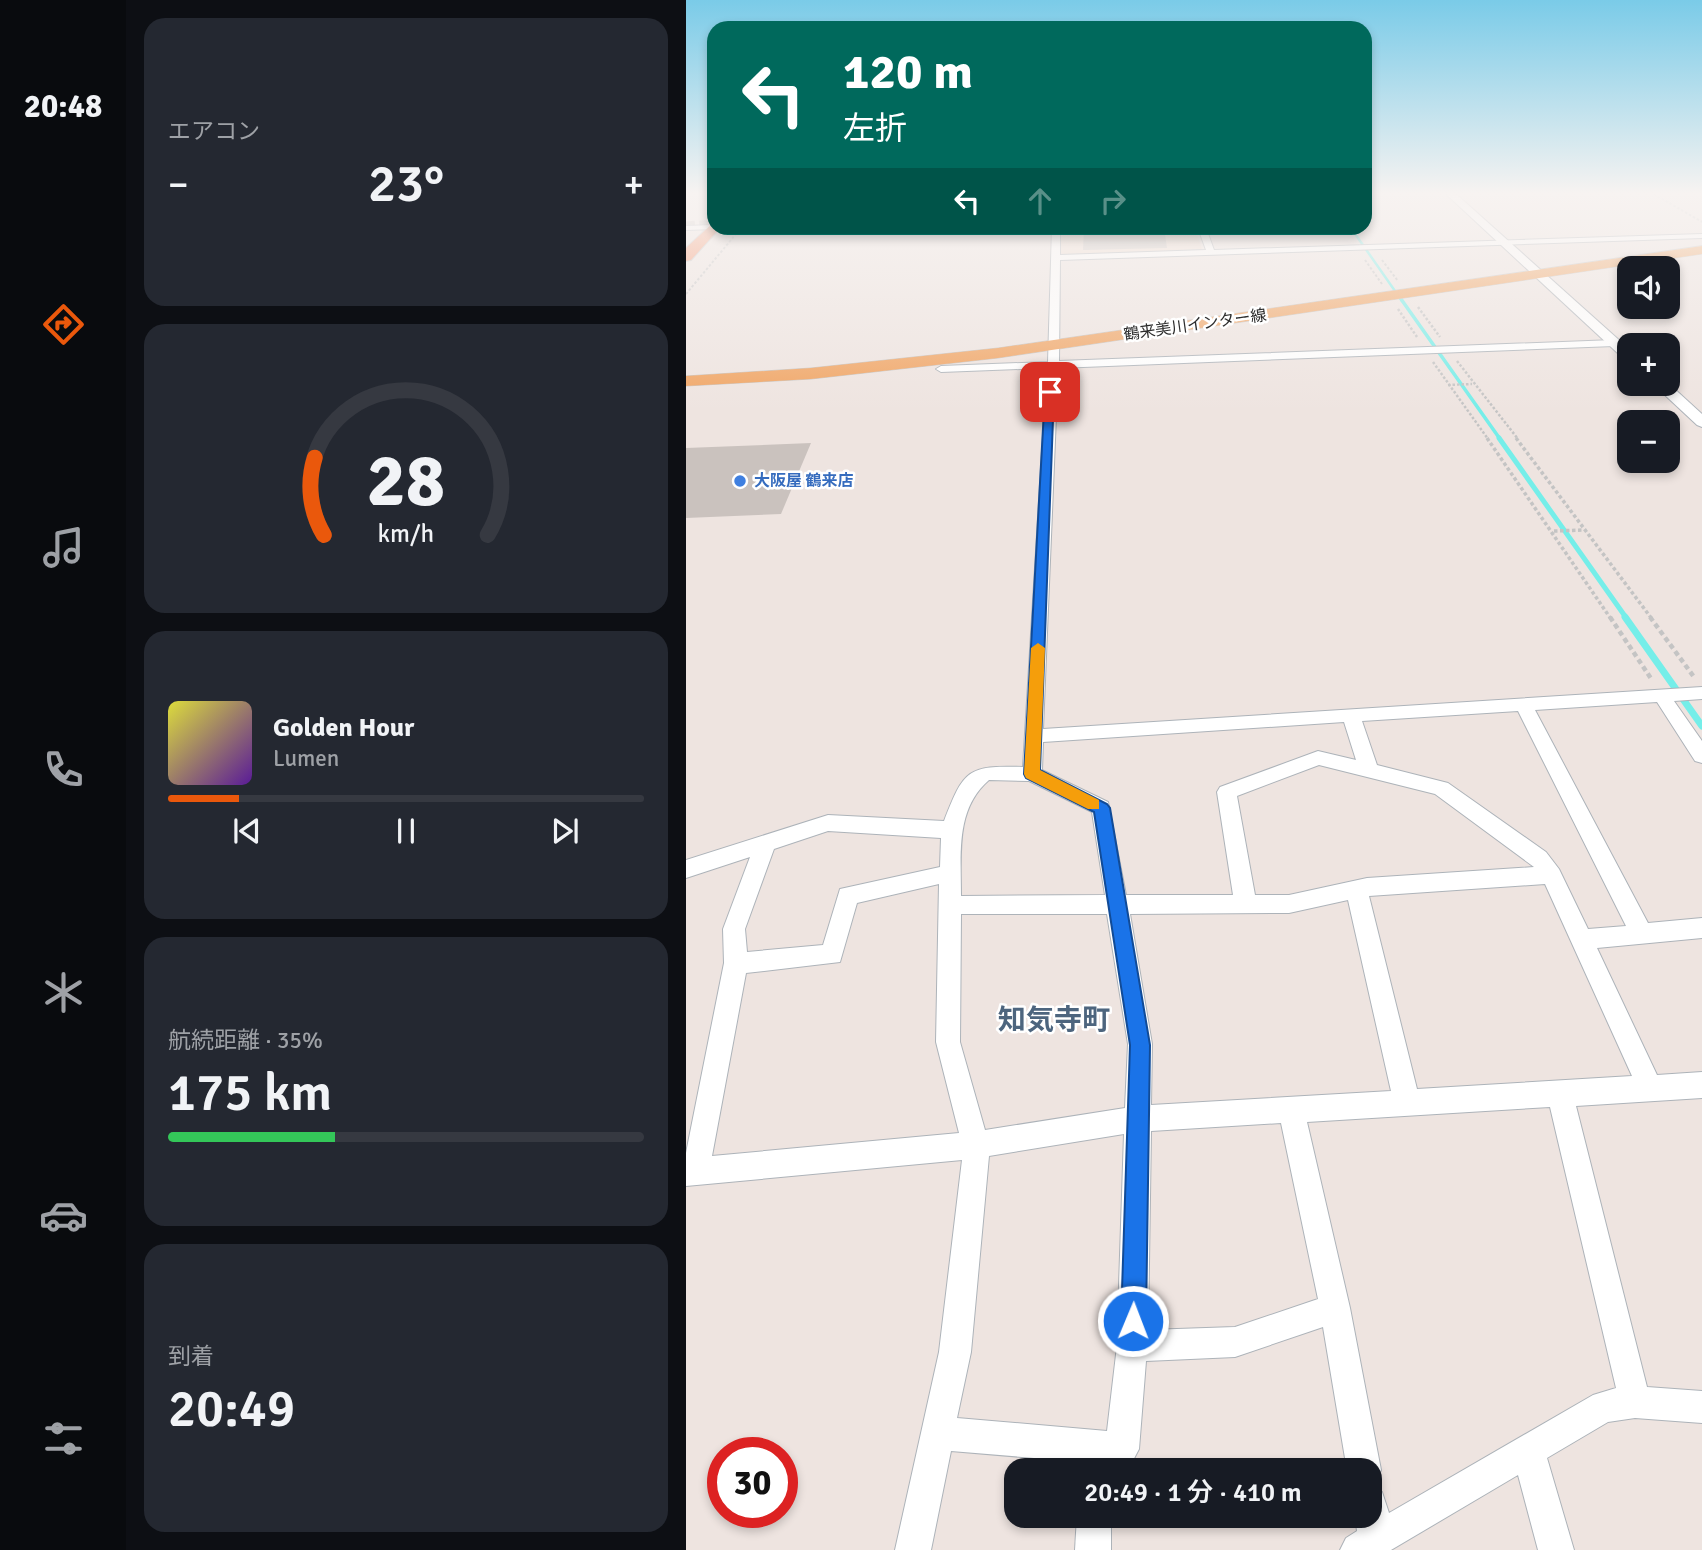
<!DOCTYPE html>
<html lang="ja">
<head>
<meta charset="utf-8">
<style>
	:root { --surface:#171b24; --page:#242831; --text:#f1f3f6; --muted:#9ea1a6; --line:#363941; --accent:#ea580c }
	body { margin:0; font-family:Signika,"Noto Sans JP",sans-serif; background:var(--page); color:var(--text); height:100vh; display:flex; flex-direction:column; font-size:26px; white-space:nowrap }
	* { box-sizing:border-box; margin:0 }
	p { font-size:23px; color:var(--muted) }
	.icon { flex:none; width:38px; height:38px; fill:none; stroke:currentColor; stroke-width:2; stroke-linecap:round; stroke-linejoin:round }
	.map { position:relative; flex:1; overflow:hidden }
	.details { display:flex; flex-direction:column; gap:18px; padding:18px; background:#0d0f14; width:560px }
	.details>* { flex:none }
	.top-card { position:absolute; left:21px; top:21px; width:665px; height:214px; border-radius:21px; box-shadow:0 4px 10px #0003; background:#00695c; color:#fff; overflow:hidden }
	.fabs { position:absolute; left:931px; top:256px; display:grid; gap:14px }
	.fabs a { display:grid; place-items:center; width:63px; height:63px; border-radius:14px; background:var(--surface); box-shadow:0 4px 10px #0003; font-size:35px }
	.speed { position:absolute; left:21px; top:1437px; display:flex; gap:14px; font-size:35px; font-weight:700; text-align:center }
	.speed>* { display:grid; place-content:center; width:91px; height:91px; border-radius:50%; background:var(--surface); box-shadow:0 4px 10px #0003; line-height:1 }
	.speed .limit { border:10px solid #d22; background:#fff; color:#111 }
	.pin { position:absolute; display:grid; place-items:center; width:60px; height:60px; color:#fff; margin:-30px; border-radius:14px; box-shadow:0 4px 10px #0006 }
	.me { position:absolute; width:77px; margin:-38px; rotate:1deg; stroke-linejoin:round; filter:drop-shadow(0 0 5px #0008) }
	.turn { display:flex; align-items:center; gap:24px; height:147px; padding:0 21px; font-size:32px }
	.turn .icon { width:91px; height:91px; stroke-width:2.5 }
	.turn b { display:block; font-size:49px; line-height:60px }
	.lanes { display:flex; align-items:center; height:66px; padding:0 21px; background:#0003; justify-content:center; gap:35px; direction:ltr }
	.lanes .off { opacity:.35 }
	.big { font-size:52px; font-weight:600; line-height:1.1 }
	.details .widget { flex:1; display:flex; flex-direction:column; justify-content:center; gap:10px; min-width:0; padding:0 24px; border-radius:21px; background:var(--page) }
	.details .dial { align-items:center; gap:0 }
	.dial svg { height:182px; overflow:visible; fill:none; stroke:var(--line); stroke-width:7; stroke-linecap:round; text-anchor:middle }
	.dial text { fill:var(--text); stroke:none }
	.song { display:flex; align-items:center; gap:21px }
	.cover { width:84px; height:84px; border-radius:10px; background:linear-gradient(135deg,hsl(60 70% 55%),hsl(270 70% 35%)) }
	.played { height:7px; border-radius:4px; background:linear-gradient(90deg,var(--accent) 15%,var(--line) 15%) }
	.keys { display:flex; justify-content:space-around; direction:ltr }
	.heat { display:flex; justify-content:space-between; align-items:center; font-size:38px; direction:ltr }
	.charge { height:10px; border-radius:5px; background:linear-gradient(90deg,#34c759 35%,var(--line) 0) }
	.trip { position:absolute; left:318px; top:1458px; width:378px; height:70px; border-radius:21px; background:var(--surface); box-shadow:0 4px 10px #0003; font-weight:600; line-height:70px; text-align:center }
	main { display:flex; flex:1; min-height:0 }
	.tabs { display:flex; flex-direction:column; width:126px; justify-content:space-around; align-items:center; background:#090b0e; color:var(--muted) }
	.tabs .icon { width:49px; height:49px }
	.tabs .selected { color:var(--accent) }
	.tabs b { font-size:32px; color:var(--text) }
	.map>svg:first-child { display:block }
	.education { fill:#efdcd0 }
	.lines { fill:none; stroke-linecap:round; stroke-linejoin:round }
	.stream-far3 { stroke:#75eee9; stroke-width:2.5 }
	.stream-far2 { stroke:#75eee9; stroke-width:3.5 }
	.stream-far1 { stroke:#75eee9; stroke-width:5 }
	.stream { stroke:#75eee9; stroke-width:7 }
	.building { fill:#cac2be }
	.minor-tunnel { stroke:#c7bfbc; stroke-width:9; stroke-dasharray:9 4.5; stroke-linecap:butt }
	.minor-casing { stroke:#adb3b9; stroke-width:2 }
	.tertiary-casing { stroke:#adb3b9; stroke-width:2 }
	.primary-casing { stroke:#c4c4c4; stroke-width:1 }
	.trunk-casing { stroke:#c4c4c4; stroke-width:2 }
	.path-far3 { stroke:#c4c4c4; stroke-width:2; stroke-dasharray:2.5 2; stroke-linecap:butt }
	.path-far2 { stroke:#c4c4c4; stroke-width:2.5; stroke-dasharray:2.5 2; stroke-linecap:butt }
	.path-far1 { stroke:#c4c4c4; stroke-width:3.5; stroke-dasharray:3.5 2.5; stroke-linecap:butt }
	.path { stroke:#c4c4c4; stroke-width:4.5; stroke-dasharray:5 3.5; stroke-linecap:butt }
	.minor { fill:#fff; fill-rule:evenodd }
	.tertiary { fill:#fff; fill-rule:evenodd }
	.primary { fill:#f0a463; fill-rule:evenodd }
	.trunk { fill:#f68a60; fill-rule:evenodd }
	.route { fill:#1a73e8; stroke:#114b97; stroke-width:2 }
	.slow { fill:#f59e0b }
	.shop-dot { fill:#3f7fe0; stroke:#fff; stroke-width:2.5 }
	.labels { text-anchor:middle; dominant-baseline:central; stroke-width:5; stroke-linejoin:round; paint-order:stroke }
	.far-street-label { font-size:16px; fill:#2d2d2d; stroke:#fff }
	.far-shop-label { font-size:16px; font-weight:bold; fill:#366cbe; stroke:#fff; text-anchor:start }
	.near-quarter-label { font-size:28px; font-weight:bold; fill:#4d657e; stroke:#fff }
</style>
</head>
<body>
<main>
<nav class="tabs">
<b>20:48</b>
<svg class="icon selected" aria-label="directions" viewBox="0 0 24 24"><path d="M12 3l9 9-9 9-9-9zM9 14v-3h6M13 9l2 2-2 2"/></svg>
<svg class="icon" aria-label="music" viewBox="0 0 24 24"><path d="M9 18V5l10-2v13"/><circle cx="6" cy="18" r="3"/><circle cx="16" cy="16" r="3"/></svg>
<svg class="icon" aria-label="phone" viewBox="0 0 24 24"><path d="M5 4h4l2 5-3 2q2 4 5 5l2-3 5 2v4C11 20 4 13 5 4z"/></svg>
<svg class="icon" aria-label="climate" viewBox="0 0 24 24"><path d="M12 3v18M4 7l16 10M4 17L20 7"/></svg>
<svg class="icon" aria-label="car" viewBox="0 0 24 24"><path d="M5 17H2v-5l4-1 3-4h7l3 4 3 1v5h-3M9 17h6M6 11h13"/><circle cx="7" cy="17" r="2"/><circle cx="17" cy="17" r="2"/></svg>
<svg class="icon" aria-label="filters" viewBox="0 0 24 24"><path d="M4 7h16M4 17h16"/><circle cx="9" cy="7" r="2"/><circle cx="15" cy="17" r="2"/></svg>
</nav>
<section class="details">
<div class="widget"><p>エアコン</p>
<div class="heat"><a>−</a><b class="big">23°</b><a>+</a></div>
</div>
<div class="widget dial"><svg viewBox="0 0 100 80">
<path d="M14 69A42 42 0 1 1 86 69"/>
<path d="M14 69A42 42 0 0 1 10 35" stroke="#ea580c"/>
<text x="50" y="56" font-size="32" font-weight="700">28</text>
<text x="50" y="72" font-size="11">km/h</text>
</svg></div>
<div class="widget">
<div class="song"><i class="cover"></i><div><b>Golden Hour</b><p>Lumen</p></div></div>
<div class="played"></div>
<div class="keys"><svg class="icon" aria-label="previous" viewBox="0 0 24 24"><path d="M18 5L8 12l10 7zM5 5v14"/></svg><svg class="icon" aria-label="pause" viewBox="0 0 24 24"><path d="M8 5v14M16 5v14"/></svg><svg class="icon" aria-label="next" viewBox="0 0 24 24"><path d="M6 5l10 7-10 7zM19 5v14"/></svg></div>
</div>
<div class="widget"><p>航続距離 · 35%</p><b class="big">175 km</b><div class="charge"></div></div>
<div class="widget"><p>到着</p><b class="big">20:49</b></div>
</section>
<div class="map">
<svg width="1016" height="1550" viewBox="0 0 1016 1550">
	<rect width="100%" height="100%" fill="#eee4e0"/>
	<polygon class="education" points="376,228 509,228 516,249 379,255 374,253"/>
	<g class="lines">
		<polyline class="stream-far3" points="665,228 716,301"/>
		<polyline class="stream-far2" points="715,299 814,439"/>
		<polyline class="stream-far1" points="813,438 941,619"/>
		<polyline class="stream" points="939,617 1016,726"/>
	</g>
	<g class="building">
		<polygon points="398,228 478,228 481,248 397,250"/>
		<polygon points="125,443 95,514 0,518 0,448"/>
	</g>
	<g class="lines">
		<polyline class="minor-tunnel" points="0,226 28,224"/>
		<g class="minor-casing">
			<g id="minor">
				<polygon points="27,225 30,229 0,230 0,226"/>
				<path d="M 366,228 L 374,228 L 374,255 L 520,250 L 512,228 L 520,228 L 528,250 L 1016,234 L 1016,238 L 374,260 L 373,361 L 928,340 L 933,343 L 928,346 L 372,368 L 357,729 L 1016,687 L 1016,699 L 988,701 L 1016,741 L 1016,763 L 1009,761 L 971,702 L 849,710 L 962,923 L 1016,918 L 1016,938 L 911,948 L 971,1075 L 1016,1072 L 1016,1098 L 890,1106 L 961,1387 L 1016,1391 L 1016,1423 L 949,1418 L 922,1422 L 861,1458 L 888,1550 L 852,1550 L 832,1475 L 705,1550 L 654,1550 L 660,1538 L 671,1531 L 669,1516 L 684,1516 L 684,1487 L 696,1492 L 703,1513 L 907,1395 L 930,1388 L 864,1107 L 621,1122 L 664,1308 L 695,1470 L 690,1482 L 684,1484 L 684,1470 L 661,1470 L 637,1327 L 549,1357 L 460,1361 L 453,1449 L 442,1470 L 405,1470 L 408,1463 L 265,1451 L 245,1550 L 209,1550 L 253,1352 L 276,1160 L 0,1186 L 0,1153 L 38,963 L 37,929 L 64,857 L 0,878 L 0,860 L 142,815 L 258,821 C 278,770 281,765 337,767 L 361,368 L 255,372 L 250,369 L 255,366 L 362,362 ZM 832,711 L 940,926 L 902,929 L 873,869 L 860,852 L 762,783 L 691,765 L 676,721 ZM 658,722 L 670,760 L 632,751 L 534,787 L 531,792 L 547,895 L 440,895 L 422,802 L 356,770 L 357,742 ZM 633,765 L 749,794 L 848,867 L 681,878 L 603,895 L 569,895 L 551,796 ZM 303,780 L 343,781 L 406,812 L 419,895 L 275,896 C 275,855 269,809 303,780 ZM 142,831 L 255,838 L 254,867 L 154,889 L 137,945 L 61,952 L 59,929 L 88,849 ZM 253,884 L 250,1042 L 273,1133 L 26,1156 L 60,973 L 154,962 L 171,903 ZM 859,884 L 946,1076 L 731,1089 L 683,896 ZM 662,900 L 705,1091 L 465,1105 L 466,1044 L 444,914 L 603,913 ZM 275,914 L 421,914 L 442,1044 L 439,1108 L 299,1130 L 274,1042 ZM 595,1123 L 632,1299 L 549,1327 L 462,1330 L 465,1131 ZM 438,1134 L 431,1346 L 421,1431 L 271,1418 L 285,1352 L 303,1156 Z"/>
				<polygon points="391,1516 425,1516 425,1550 389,1550"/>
			</g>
		</g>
		<g class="tertiary-casing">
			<g id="tertiary">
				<polygon points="760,194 770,194 943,349 943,360 938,359"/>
				<polygon points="966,383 982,383 1016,414 1016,427 1011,425"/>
			</g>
		</g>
		<g class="primary-casing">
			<polygon id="primary" points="1016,246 1016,254 312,358 125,379 0,386 0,376 125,368 312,348"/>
		</g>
		<g class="trunk-casing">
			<polygon id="trunk" points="28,222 28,228 33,229 5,260 0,261 0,248"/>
		</g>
		<g class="path-far3">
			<polyline points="968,194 1016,222"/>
			<polyline points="679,260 696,284"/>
			<polyline points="696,260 712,281"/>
			<polyline points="0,294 55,228"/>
		</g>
		<g class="path-far2">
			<polyline points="732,307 754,337"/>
			<polyline points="712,309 731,337"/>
			<polyline points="771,361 832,439"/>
			<polyline points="747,362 802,439"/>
			<polyline points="762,385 786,384"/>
		</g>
		<g class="path-far1">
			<polyline points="801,438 925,619"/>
			<polyline points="830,438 966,619"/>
			<polyline points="868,531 897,530"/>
		</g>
		<g class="path">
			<polyline points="924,617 966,680"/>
			<polyline points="964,617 1008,677"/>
		</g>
		<use href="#minor" class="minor"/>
		<use href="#tertiary" class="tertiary"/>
		<use href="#primary" class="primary"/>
		<use href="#trunk" class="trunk"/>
	</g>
	<linearGradient id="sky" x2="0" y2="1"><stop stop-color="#7acbe8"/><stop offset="0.47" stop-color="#f7f3f1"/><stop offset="1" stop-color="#f7f3f1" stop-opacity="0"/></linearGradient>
	<rect width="1016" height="411" fill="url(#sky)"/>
	<polygon class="route" points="364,389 368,392 354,770 421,804 424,808 464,1045 460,1321 456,1329 447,1333 438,1329 435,1321 444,1045 408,812 340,778 338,774 359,392"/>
	<polygon class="slow" points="352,643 359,648 354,770 413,800 413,809 402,809 340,778 338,774 345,648"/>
	<circle class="shop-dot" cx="54" cy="481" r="7"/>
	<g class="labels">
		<g class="far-street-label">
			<text transform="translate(509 325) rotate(-8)">鶴来美川インター線</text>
		</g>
		<g class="far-shop-label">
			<text x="68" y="481">大阪屋 鶴来店</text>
		</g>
		<g class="near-quarter-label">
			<text x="368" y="1020">知気寺町</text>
		</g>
	</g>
</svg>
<div class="fabs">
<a><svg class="icon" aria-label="sound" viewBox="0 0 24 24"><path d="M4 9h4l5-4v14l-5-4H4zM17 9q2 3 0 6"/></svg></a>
<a>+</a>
<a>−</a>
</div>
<div class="speed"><div class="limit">30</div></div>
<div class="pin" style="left:364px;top:392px;background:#d93025"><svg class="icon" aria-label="arrive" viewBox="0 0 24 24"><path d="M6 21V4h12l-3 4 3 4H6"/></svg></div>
<svg class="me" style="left:447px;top:1321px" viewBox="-20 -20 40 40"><circle r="17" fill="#1a73e8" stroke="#fff" stroke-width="3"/><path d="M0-11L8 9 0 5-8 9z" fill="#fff"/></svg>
<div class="trip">20:49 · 1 分 · 410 m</div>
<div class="top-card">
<div class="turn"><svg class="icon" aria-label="left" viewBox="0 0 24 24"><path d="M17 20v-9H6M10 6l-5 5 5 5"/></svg><div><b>120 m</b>左折</div></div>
<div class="lanes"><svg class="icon" aria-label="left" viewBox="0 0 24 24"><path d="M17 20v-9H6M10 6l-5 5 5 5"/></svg><svg class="icon off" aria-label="ahead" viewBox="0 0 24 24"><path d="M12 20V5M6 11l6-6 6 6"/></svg><svg class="icon off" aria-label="right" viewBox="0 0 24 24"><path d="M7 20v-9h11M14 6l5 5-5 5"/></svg></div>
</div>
</div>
</main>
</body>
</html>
